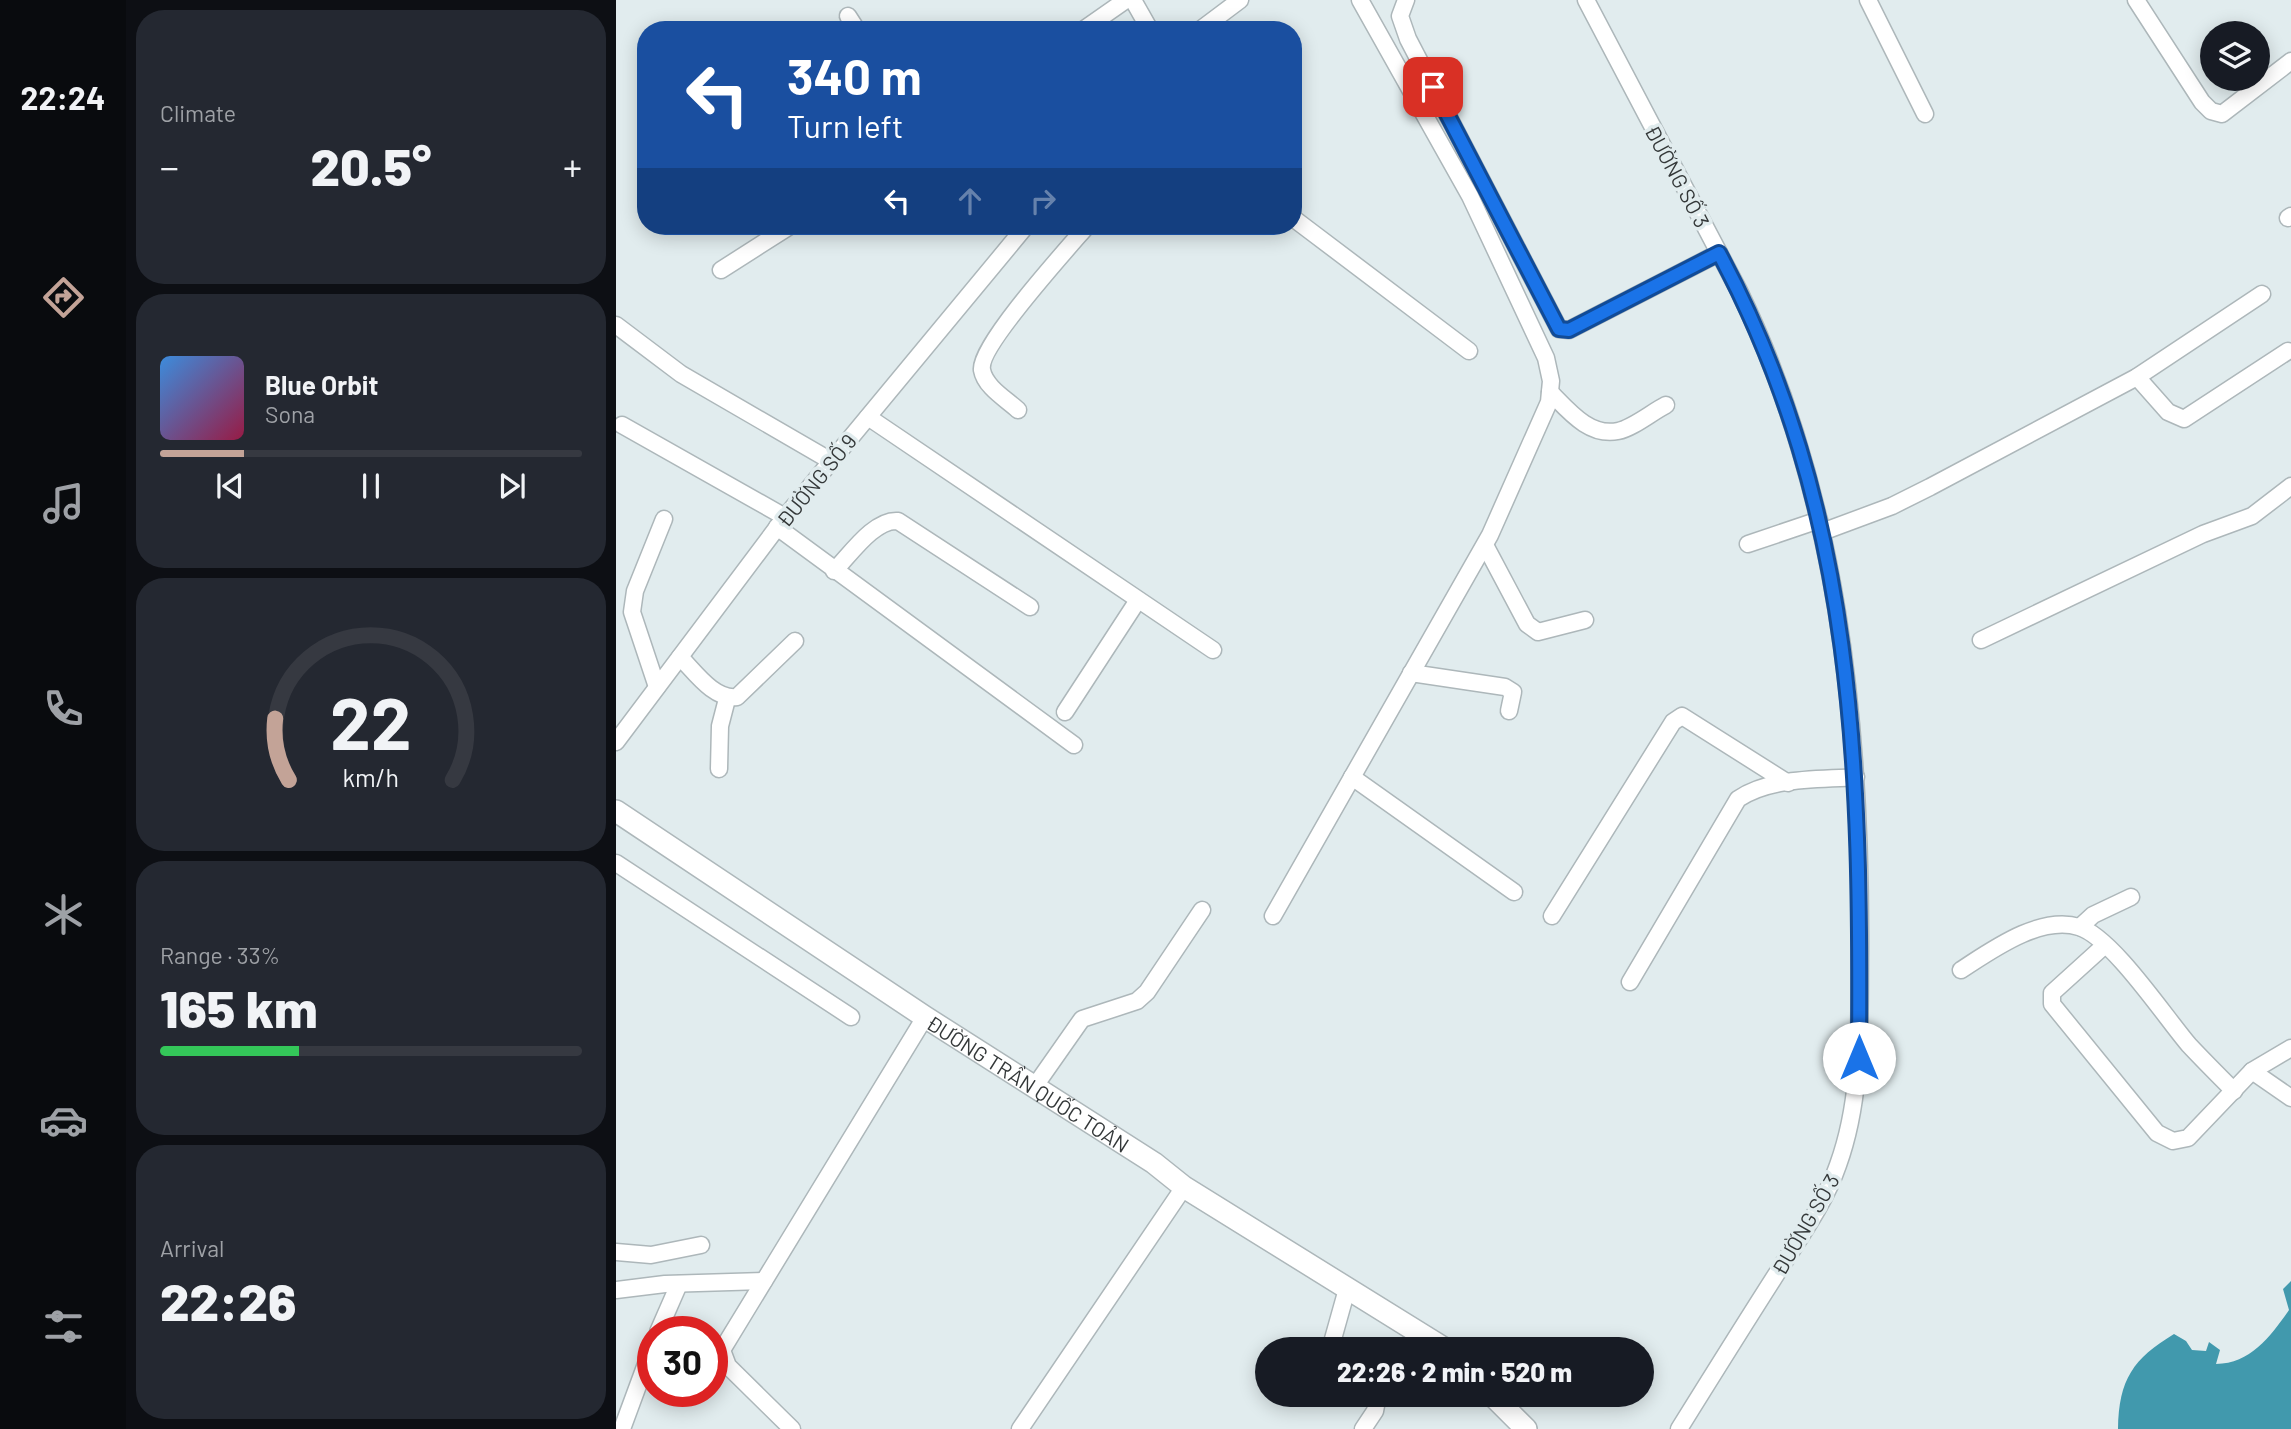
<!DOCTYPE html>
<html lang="en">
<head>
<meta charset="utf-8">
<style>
	:root { --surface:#171b24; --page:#242831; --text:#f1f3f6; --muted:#9ea1a6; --line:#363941; --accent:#c3a397 }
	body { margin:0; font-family:Barlow,sans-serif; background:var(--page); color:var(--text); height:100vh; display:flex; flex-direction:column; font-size:26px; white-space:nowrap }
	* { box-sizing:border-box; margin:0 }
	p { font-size:23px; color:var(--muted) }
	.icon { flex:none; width:38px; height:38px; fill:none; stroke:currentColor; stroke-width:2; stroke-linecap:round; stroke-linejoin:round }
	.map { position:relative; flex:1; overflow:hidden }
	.drawer { display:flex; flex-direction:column; gap:10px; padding:10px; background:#0d0f14; width:490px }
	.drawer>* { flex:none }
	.top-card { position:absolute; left:21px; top:21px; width:665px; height:214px; border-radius:28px; box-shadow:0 4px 18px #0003; background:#1a4fa0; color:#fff; overflow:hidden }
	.controls { position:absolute; left:1584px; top:21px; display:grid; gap:14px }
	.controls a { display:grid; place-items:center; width:70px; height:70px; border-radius:50%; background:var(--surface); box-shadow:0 4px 18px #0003; font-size:35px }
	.speed { position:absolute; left:21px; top:1316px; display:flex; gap:14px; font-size:35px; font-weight:700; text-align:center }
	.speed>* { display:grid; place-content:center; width:91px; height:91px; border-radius:50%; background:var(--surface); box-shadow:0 4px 18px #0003; line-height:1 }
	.speed .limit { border:10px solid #d22; background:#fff; color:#111 }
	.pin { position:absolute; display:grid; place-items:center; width:60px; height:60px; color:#fff; margin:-30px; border-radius:14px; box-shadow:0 4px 10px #0006 }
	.me { position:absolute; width:77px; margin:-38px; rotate:0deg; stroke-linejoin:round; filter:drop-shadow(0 0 5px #0008) }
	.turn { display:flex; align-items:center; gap:24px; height:147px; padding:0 35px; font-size:32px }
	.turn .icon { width:91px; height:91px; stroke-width:2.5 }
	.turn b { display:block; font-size:49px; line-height:60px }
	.lanes { display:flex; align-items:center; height:66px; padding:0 35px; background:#0003; justify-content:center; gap:35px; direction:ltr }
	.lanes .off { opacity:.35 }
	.big { font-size:52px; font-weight:800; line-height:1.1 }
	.drawer .widget { flex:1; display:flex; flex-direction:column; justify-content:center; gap:10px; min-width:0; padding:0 24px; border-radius:28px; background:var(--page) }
	.drawer .dial { align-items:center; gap:0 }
	.dial svg { height:182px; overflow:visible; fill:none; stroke:var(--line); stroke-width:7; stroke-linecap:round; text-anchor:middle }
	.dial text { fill:var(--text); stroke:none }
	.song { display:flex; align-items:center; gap:21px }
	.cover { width:84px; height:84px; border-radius:10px; background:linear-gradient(135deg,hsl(210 70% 55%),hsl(340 70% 35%)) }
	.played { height:7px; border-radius:4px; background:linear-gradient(90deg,var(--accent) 20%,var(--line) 20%) }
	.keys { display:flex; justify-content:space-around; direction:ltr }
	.heat { display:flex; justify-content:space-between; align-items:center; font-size:38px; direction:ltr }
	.charge { height:10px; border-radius:5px; background:linear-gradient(90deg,#34c759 33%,var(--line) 0) }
	.trip { position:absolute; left:639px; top:1337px; width:399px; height:70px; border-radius:35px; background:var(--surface); box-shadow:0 4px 18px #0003; font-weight:800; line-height:70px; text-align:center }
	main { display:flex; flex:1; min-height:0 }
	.dock { display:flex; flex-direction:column; width:126px; justify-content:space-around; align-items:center; background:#090b0e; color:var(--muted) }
	.dock .icon { width:49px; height:49px }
	.dock .selected { color:var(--accent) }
	.dock b { font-size:32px; color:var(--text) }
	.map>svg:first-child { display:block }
	.water { fill:#4199ad }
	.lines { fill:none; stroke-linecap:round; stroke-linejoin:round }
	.minor-casing { stroke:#adb7ba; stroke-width:19 }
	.major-casing { stroke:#adb7ba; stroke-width:24 }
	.minor { stroke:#fff; stroke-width:16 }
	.major { stroke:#fff; stroke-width:21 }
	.route-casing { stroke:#114b97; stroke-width:18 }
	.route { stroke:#1a73e8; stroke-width:12 }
	.labels { text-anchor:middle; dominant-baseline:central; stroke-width:7; stroke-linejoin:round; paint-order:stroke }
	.street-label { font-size:21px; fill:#343839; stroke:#e1ecee }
</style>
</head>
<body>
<main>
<nav class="dock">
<b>22:24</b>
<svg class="icon selected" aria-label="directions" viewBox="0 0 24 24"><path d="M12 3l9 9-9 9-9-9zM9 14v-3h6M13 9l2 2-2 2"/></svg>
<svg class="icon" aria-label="music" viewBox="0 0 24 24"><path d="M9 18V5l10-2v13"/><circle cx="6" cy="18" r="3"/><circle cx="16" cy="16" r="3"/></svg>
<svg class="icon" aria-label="phone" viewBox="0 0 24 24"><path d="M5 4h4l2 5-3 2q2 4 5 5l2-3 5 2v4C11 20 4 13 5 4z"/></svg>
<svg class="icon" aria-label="climate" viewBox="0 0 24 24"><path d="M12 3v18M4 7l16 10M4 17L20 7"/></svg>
<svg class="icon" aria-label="car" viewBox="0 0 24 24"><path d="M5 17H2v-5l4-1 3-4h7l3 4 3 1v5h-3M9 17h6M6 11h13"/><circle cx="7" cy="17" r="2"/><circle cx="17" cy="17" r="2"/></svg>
<svg class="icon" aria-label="filters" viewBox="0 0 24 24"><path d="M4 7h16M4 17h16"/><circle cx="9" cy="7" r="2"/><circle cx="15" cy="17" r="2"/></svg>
</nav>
<section class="drawer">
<div class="widget"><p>Climate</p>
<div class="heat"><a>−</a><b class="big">20.5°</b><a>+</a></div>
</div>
<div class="widget">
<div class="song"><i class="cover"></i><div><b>Blue Orbit</b><p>Sona</p></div></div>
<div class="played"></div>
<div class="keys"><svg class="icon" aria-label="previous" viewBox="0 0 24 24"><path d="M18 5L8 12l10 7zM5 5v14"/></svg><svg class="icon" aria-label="pause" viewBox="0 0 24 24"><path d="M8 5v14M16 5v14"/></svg><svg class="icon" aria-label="next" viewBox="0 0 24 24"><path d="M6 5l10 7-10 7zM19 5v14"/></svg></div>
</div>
<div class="widget dial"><svg viewBox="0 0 100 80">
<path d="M14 69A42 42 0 1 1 86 69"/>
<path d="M14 69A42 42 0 0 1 8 42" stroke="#c3a397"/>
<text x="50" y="56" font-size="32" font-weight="700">22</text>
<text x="50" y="72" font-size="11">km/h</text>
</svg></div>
<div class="widget"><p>Range · 33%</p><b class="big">165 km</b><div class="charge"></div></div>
<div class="widget"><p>Arrival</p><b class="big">22:26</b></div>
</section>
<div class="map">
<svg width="1675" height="1429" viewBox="0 0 1675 1429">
	<rect width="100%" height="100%" fill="#e1ecee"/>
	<path class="water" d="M 1675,1281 L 1675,1429 L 1502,1429 C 1503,1379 1517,1359 1558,1334 L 1570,1341 L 1576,1350 L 1590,1351 L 1593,1342 L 1604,1350 L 1600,1364 C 1635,1363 1654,1337 1673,1310 L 1667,1289 Z"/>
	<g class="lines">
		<g class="minor-casing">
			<g id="minor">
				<polyline points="517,0 534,30"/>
				<polyline points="790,0 784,16 792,39 943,329 953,330 1103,253"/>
				<path d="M 970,0 L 1123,291 C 1222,495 1245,725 1244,950 C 1243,1022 1247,1096 1222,1165 C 1209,1203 1184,1237 1163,1270 C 1129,1323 1096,1376 1063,1429"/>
				<polyline points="1252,0 1309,114"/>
				<polyline points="1520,0 1586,102 1595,111 1606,114 1675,61"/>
				<polyline points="232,16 241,30"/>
				<polyline points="467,30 510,0"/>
				<polyline points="584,30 624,0"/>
				<polyline points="677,218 853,351"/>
				<polyline points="1672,218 1675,216"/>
				<polyline points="105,270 174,226"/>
				<polyline points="0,325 65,374 215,461"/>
				<polyline points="1521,377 1552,412 1568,419 1672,351"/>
				<path d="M 934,392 C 952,410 973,437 1002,431 C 1017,428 1036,412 1050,405"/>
				<path d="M 402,410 C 390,399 369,387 366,370 C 362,347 452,248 471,226"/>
				<polyline points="252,417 597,650"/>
				<polyline points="6,425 169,517"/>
				<polyline points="161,527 458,745"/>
				<polyline points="1206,532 1276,506 1314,487 1521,377 1646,294"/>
				<polyline points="1132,544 1203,520"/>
				<polyline points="869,545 911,624 922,632 969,620"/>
				<path d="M 218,571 C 234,555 258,519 282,521 L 414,607"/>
				<polyline points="1365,640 1587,534 1636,516 1675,486"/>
				<path d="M 64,657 C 79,672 98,700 121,697 L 179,641"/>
				<polyline points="795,673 889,687 897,692 893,711"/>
				<polyline points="41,687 16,612 19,591 48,519"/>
				<polyline points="449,712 522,600"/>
				<polyline points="0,742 169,517 410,226"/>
				<polyline points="103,769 104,726 111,699"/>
				<polyline points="736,777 898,892"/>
				<polyline points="0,863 235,1017"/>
				<polyline points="657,916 874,535 933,402 935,381 930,358 854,196 744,0"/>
				<polyline points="936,916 1057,722 1066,716 1172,783"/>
				<polyline points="1464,927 1477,915 1515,897"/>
				<polyline points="1489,945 1436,993 1436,1004 1541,1133 1557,1141 1572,1138 1636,1071 1675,1048"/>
				<path d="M 1345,970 C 1376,950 1424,915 1463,927 C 1496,937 1549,1017 1573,1045 C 1588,1061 1603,1076 1618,1091"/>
				<path d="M 1014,982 L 1122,799 C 1154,777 1203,780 1240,777"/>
				<polyline points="1636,1071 1675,1098"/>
				<polyline points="419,1086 466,1019 521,1001 531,992 586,910"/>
				<polyline points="0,1252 35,1255 85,1245"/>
				<polyline points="0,1290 49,1284 148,1281"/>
				<polyline points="42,1332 63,1284"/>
				<polyline points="721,1349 717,1339 731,1289"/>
				<polyline points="6,1429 37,1345"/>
				<polyline points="176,1429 112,1366 106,1350 309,1017"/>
				<polyline points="404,1429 568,1187"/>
				<polyline points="747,1429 759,1411 762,1395"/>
			</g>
		</g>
		<g class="major-casing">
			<g id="major">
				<path id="s1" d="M 0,811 L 309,1017 L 538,1163 L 568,1187 L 829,1349"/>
				<polyline points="876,1395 910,1429"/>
			</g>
		</g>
		<use href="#minor" class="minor"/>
		<use href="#major" class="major"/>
	</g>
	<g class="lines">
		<g class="route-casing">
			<path id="route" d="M 817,87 L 943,329 L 953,330 L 1103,253 C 1241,512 1245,773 1243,1058"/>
		</g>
		<use href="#route" class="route"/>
	</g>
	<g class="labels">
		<g class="street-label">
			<text transform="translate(1062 176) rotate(62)">ĐƯỜNG SỐ 3</text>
			<text transform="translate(200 480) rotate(-51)">ĐƯỜNG SỐ 9</text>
			<text stroke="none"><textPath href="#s1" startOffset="494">ĐƯỜNG TRẦN QUỐC TOẢN</textPath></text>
			<text transform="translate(1189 1224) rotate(-60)">ĐƯỜNG SỐ 3</text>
		</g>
	</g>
</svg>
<div class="controls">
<a><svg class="icon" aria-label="layers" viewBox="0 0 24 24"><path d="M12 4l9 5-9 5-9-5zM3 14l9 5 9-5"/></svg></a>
</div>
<div class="speed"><div class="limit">30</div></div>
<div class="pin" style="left:817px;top:87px;background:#d93025"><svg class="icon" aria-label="arrive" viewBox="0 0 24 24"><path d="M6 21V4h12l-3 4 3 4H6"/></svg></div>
<svg class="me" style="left:1243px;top:1058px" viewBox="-20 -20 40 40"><circle r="19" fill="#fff"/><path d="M0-13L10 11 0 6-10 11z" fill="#1a73e8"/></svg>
<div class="trip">22:26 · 2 min · 520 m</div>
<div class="top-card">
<div class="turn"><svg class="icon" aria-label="left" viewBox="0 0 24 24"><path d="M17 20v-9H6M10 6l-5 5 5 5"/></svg><div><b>340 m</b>Turn left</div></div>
<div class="lanes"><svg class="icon" aria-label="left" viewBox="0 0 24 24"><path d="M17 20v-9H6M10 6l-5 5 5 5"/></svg><svg class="icon off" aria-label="ahead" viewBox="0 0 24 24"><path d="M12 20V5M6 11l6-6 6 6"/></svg><svg class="icon off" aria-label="right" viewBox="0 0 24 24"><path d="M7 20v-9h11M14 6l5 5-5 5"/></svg></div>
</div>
</div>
</main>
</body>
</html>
